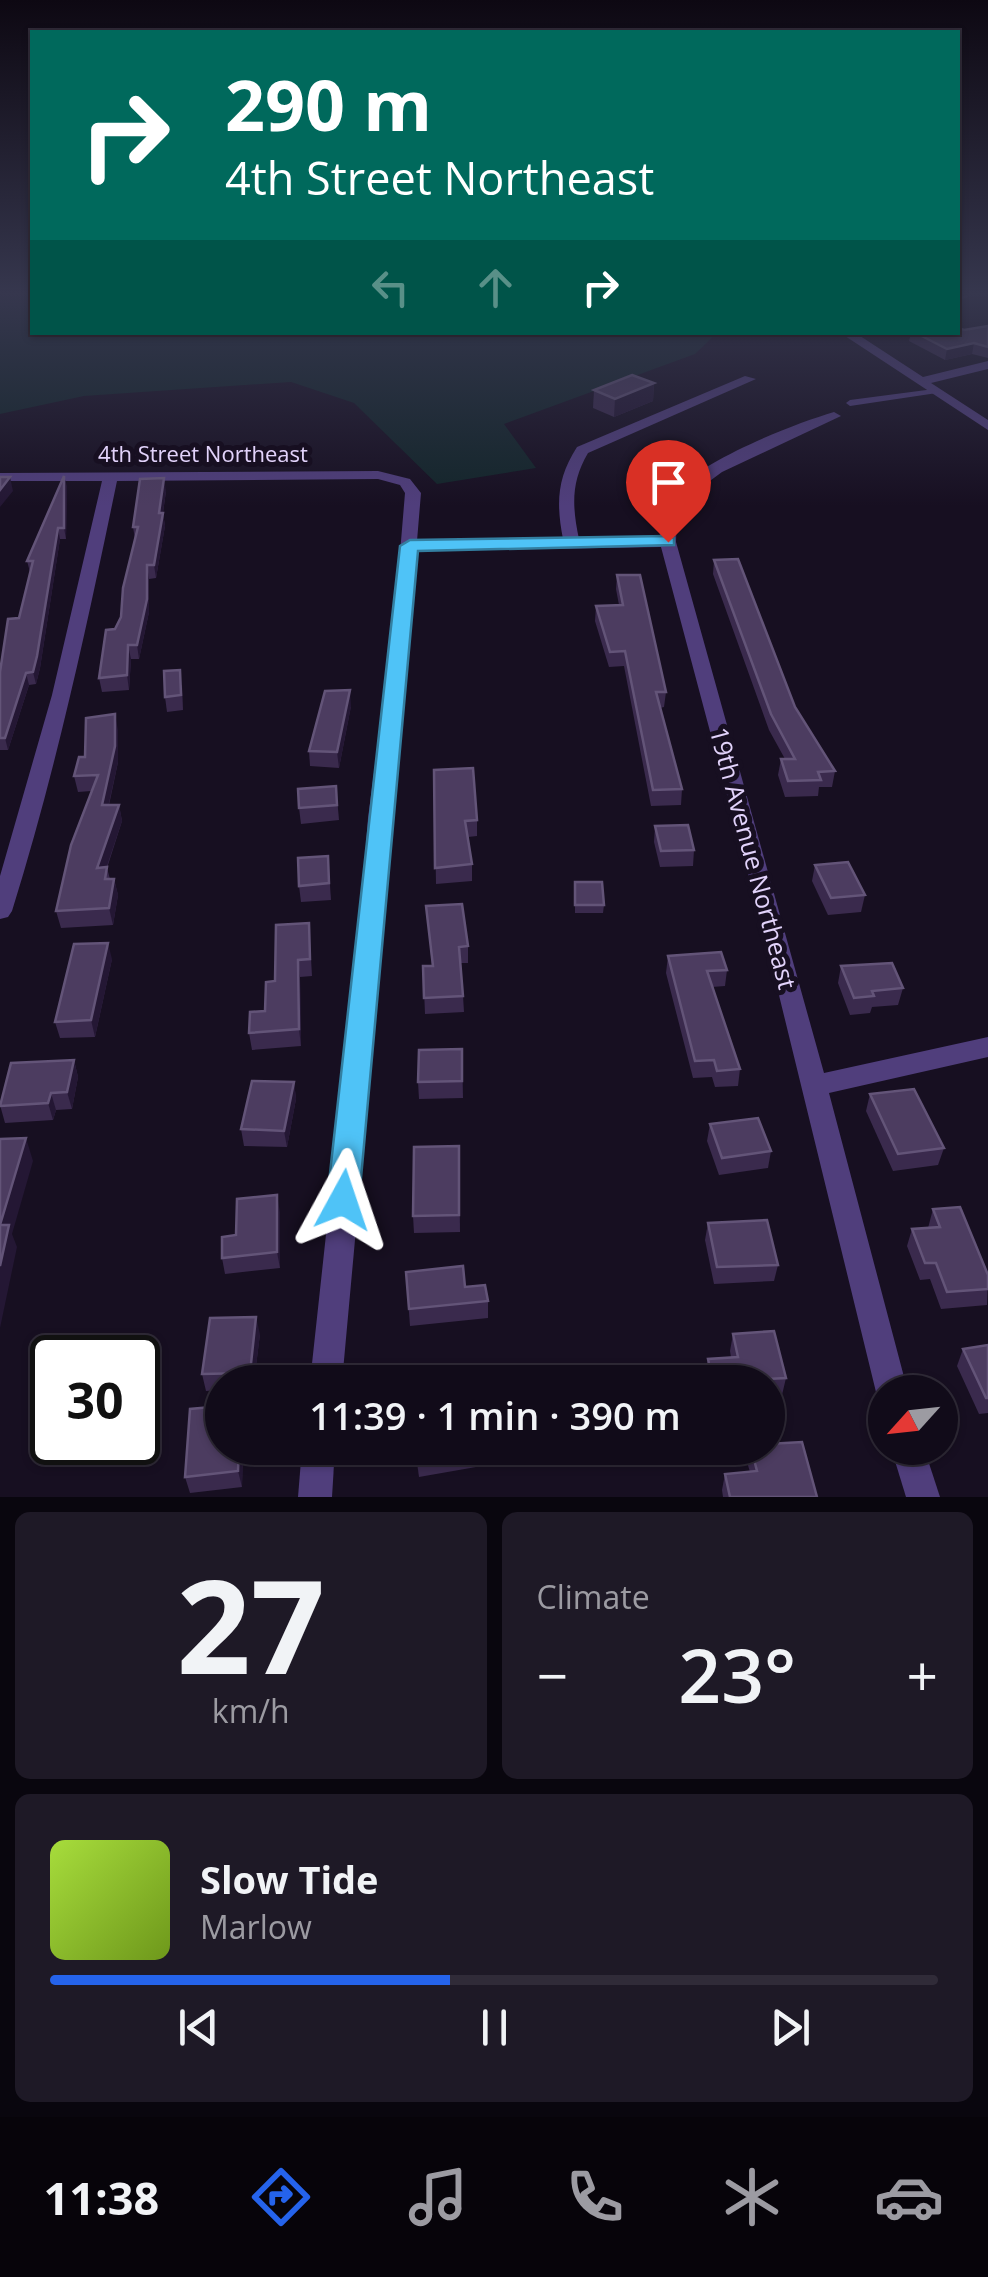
<!DOCTYPE html>
<html lang="en">
<head>
<meta charset="utf-8">
<style>
	:root { --surface:#110b19; --page:#1e1926; --text:#f1f3f6; --muted:#9c9ba2; --line:#302b38; --accent:#2563eb }
	body { margin:0; font-family:"Open Sans",sans-serif; background:var(--page); color:var(--text); height:100vh; display:flex; flex-direction:column; font-size:38px; white-space:nowrap }
	* { box-sizing:border-box; margin:0 }
	p { font-size:32px; color:var(--muted) }
	.icon { flex:none; width:55px; height:55px; fill:none; stroke:currentColor; stroke-width:2; stroke-linecap:round; stroke-linejoin:round }
	.map { position:relative; height:1497px; overflow:hidden }
	.sheet { display:flex; flex-direction:column; gap:15px; padding:15px; background:#09060e; flex:1 }
	.sheet>* { flex:none }
	.hud { position:absolute; left:30px; top:30px; width:930px; height:305px; border-radius:0px; box-shadow:0 2px 8px #0004,0 0 0 2px var(--line); background:#00695c; color:#fff; overflow:hidden }
	.needle { width:65px; rotate:243deg }
	.buttons { position:absolute; left:868px; top:1375px; display:grid; gap:20px }
	.buttons a { display:grid; place-items:center; width:90px; height:90px; border-radius:50%; background:var(--surface); box-shadow:0 2px 8px #0004,0 0 0 2px var(--line); font-size:50px }
	.speed { position:absolute; left:30px; top:1335px; display:flex; gap:20px; font-size:50px; font-weight:700; text-align:center }
	.speed>* { display:grid; place-content:center; width:130px; height:130px; border-radius:50%; background:var(--surface); box-shadow:0 2px 8px #0004,0 0 0 2px var(--line); line-height:1 }
	.speed .limit { border:5px solid #111; border-radius:15px; background:#fff; color:#111 }
	.pin { position:absolute; display:grid; place-items:center; width:85px; height:85px; color:#fff; margin:-102px -42px; border-radius:50% 50% 50% 0; rotate:-45deg; box-shadow:0 0 10px #0007 }
	.pin .icon { rotate:45deg }
	.me { position:absolute; width:110px; margin:-55px; rotate:5deg; stroke-linejoin:round; filter:drop-shadow(0 0 8px #0008) }
	.turn { display:flex; align-items:center; gap:35px; height:210px; padding:0 30px; font-size:45px }
	.turn .icon { width:130px; height:130px; stroke-width:2.5 }
	.turn b { display:block; font-size:70px; line-height:85px }
	.lanes { display:flex; align-items:center; height:95px; padding:0 30px; background:#0003; justify-content:center; gap:50px; direction:ltr }
	.lanes .off { opacity:.35 }
	.big { font-size:75px; font-weight:600; line-height:1.1 }
	.sheet .widget { flex:1; display:flex; flex-direction:column; justify-content:center; gap:15px; min-width:0; padding:0 35px; border-radius:15px; background:var(--page) }
	.sheet .dial { align-items:center; gap:0 }
	.dial b { font-size:130px; line-height:1 }
	.song { display:flex; align-items:center; gap:30px }
	.cover { width:120px; height:120px; border-radius:15px; background:linear-gradient(135deg,hsl(80 70% 55%),hsl(80 70% 35%)) }
	.played { height:10px; border-radius:5px; background:linear-gradient(90deg,var(--accent) 45%,var(--line) 45%) }
	.keys { display:flex; justify-content:space-around; direction:ltr }
	.heat { display:flex; justify-content:space-between; align-items:center; font-size:55px; direction:ltr }
	.sheet .tiles { flex:1; display:grid; gap:15px; grid-template-columns:1fr 1fr }
	.widget:last-child { grid-column:span 2 }
	.trip { position:absolute; left:205px; top:1365px; width:580px; height:100px; border-radius:50px; background:var(--surface); box-shadow:0 2px 8px #0004,0 0 0 2px var(--line); font-weight:600; line-height:100px; text-align:center }
	.dock { display:flex; height:160px; justify-content:space-around; align-items:center; background:#07040a; color:var(--muted) }
	.dock .icon { width:70px; height:70px }
	.dock .on { color:var(--accent) }
	.dock b { font-size:45px; color:var(--text) }
	.map>svg:first-child { display:block }
	.green { fill:#13252a }
	.lines { fill:none; stroke-linecap:round; stroke-linejoin:round }
	.lane { fill:#503e7c; fill-rule:evenodd }
	.street { fill:#503e7c; fill-rule:evenodd }
	.wall { fill:#3a2a4d }
	.shaded-wall { fill:#241734 }
	.building { fill:#4c3c60; stroke:#635478; stroke-width:2.5 }
	.route { fill:#4fc3f7; stroke:#337fa1; stroke-width:2.5 }
	.labels { text-anchor:middle; dominant-baseline:central; stroke-width:10; stroke-linejoin:round; paint-order:stroke }
	.far-street-label { font-size:22px; fill:#e2d3fb; stroke:#170f21 }
	.street-label { font-size:25px; fill:#e2d3fb; stroke:#170f21 }
</style>
</head>
<body>
<div class="map">
<svg width="988" height="1497" viewBox="0 0 988 1497">
	<rect width="100%" height="100%" fill="#170f21"/>
	<polygon class="green" points="0,296 32,296 32,332 717,333 695,354 504,424 536,468 437,484 354,403 291,382 84,396 0,414"/>
	<g class="lines">
		<polygon class="lane" points="934,389 938,391 937,393 850,406 846,403 850,400"/>
		<g class="street">
			<polygon points="958,296 969,296 958,301"/>
			<polygon points="839,332 854,332 923,377 988,361 988,369 931,383 988,420 988,430"/>
			<path d="M 745,376 L 756,379 L 588,453 C 571,482 572,506 579,539 L 660,537 C 659,520 661,507 673,493 C 703,460 790,425 834,412 L 841,416 L 722,472 L 684,500 L 677,511 L 676,542 L 824,1073 L 988,1037 L 988,1057 L 829,1093 L 908,1392 L 885,1392 L 885,1405 L 881,1403 L 876,1392 L 766,942 L 661,547 L 417,551 L 390,818 L 385,912 L 342,1382 L 310,1382 L 361,912 L 368,818 L 395,613 L 405,493 L 400,485 L 378,479 L 117,481 C 87,626 56,770 12,911 L 8,917 L 0,919 L 0,876 L 52,695 L 102,481 L 0,481 L 0,473 L 378,471 L 410,479 L 421,493 L 417,541 L 563,539 C 556,503 557,478 577,447 Z"/>
			<polygon points="302,1448 335,1448 332,1497 298,1497"/>
			<polygon points="891,1448 924,1448 940,1497 906,1497"/>
		</g>
	</g>
	<g class="wall">
		<polygon points="988,326 988,358 972,354 945,360 909,341 910,337 900,332 958,332"/>
		<polygon points="654,383 653,401 614,417 593,408 594,390"/>
		<polygon points="67,486 66,539 60,539 40,668 36,684 29,685 8,750 0,750 0,672 19,618 30,572 27,561"/>
		<polygon points="166,491 163,513 165,526 156,578 149,579 149,612 139,659 131,659 129,690 102,692 99,678 115,629 121,617 135,539 133,527"/>
		<polygon points="714,560 795,707 835,771 832,787 819,787 818,796 785,797 778,775 781,759 785,759 769,730 713,574"/>
		<polygon points="617,575 666,692 664,707 660,708 682,789 681,805 651,806 624,666 609,667 595,621 596,606 619,605 616,589"/>
		<polygon points="182,685 183,710 167,712 165,697"/>
		<polygon points="351,706 339,768 310,766 309,751"/>
		<polygon points="118,730 118,762 109,805 119,805 122,821 107,868 110,879 114,879 118,895 113,925 61,928 56,911 91,791 78,792 74,776 85,757"/>
		<polygon points="434,770 477,820 477,836 468,837 472,864 472,881 436,884"/>
		<polygon points="336,786 339,820 301,824 299,808"/>
		<polygon points="655,826 694,850 693,866 660,867 654,842"/>
		<polygon points="328,856 331,900 301,902 299,886"/>
		<polygon points="815,865 865,895 861,912 828,915 812,881"/>
		<polygon points="575,882 604,905 603,913 575,913"/>
		<polygon points="426,906 468,946 468,963 461,963 464,1012 425,1014 423,966 432,966"/>
		<polygon points="309,923 312,976 300,977 301,1046 252,1050 249,1033 265,1011 275,981"/>
		<polygon points="668,956 727,970 725,986 712,987 740,1069 738,1086 715,1087 712,1077 693,1078 666,973"/>
		<polygon points="112,959 95,1037 60,1038 55,1022"/>
		<polygon points="841,966 903,988 898,1005 872,1007 870,1013 850,1015 838,983"/>
		<polygon points="462,1049 463,1098 419,1099 418,1082"/>
		<polygon points="74,1060 78,1077 72,1109 56,1110 53,1120 5,1123 0,1105"/>
		<polygon points="294,1082 296,1099 287,1147 244,1146 241,1129"/>
		<polygon points="870,1094 944,1148 938,1165 893,1171 866,1111"/>
		<polygon points="710,1124 771,1151 768,1168 719,1175 707,1141"/>
		<polygon points="459,1146 460,1232 414,1233 413,1216"/>
		<polygon points="933,1209 988,1275 987,1305 941,1309 930,1279 920,1280 907,1246 912,1229 928,1228"/>
		<polygon points="280,1212 280,1268 225,1274 222,1258 236,1235"/>
		<polygon points="708,1223 778,1265 774,1281 714,1284 705,1240"/>
		<polygon points="406,1272 465,1287 488,1301 488,1318 410,1326"/>
		<polygon points="260,1334 254,1382 222,1382 222,1390 206,1391 202,1374"/>
		<polygon points="733,1334 786,1378 782,1395 768,1396 768,1382 706,1382 705,1376 708,1359 731,1357 730,1351"/>
		<polygon points="988,1345 988,1413 979,1414 957,1366 963,1349"/>
		<polygon points="243,1448 242,1487 190,1493 185,1477"/>
		<polygon points="415,1448 475,1448 476,1467 419,1477"/>
		<polygon points="750,1448 768,1448 817,1497 723,1497 722,1490 725,1474 750,1472 747,1462"/>
	</g>
	<g class="shaded-wall">
		<polygon points="974,343 972,354 945,360 947,349"/>
		<polygon points="654,383 653,401 614,417 615,399"/>
		<polygon points="64,476 67,486 66,539 64,528"/>
		<polygon points="10,477 13,491 0,507 0,490"/>
		<polygon points="164,478 166,491 161,526 159,513"/>
		<polygon points="163,513 165,526 156,578 154,565"/>
		<polygon points="58,528 60,539 40,668 36,684 33,672"/>
		<polygon points="147,565 149,579 149,612 139,659 137,645"/>
		<polygon points="128,645 131,659 129,690 127,675"/>
		<polygon points="26,673 29,685 8,750 5,738"/>
		<polygon points="350,690 351,706 339,768 337,752"/>
		<polygon points="115,714 118,730 118,762 105,821 102,805"/>
		<polygon points="119,805 122,821 101,884 97,868"/>
		<polygon points="114,879 118,895 113,925 109,908"/>
		<polygon points="108,943 112,959 95,1037 91,1020"/>
		<polygon points="298,960 300,977 301,1046 299,1029"/>
		<polygon points="74,1060 78,1077 72,1109 67,1092"/>
		<polygon points="294,1082 296,1099 287,1147 284,1131"/>
		<polygon points="51,1093 56,1110 53,1120 48,1103"/>
		<polygon points="26,1138 33,1161 12,1234 17,1247 0,1328 0,1225"/>
		<polygon points="277,1195 280,1212 280,1268 277,1252"/>
		<polygon points="256,1317 260,1334 254,1382 252,1382 250,1373"/>
		<polygon points="239,1448 243,1448 242,1487 238,1471"/>
	</g>
	<g class="building">
		<polygon points="988,326 988,347 974,343 947,349 914,332 958,332 958,328 964,330"/>
		<polygon points="632,375 654,383 615,399 594,390"/>
		<polygon points="64,476 64,528 58,528 37,656 33,672 26,673 5,738 0,738 0,672 8,619 19,618 33,561 27,561"/>
		<polygon points="0,477 10,477 0,490"/>
		<polygon points="164,478 159,513 163,513 154,565 147,565 147,599 137,645 128,645 127,675 99,678 106,630 115,629 121,617 123,588 138,527 133,527 140,479"/>
		<polygon points="738,559 795,707 835,771 818,772 821,780 788,781 781,759 795,759 771,714 714,560"/>
		<polygon points="617,575 640,575 666,692 656,692 682,789 653,790 625,651 610,652 596,606 623,605"/>
		<polygon points="180,670 181,695 165,697 164,671"/>
		<polygon points="350,690 337,752 309,751 325,691"/>
		<polygon points="115,714 115,746 102,805 119,805 97,868 107,867 105,879 114,879 109,908 56,911 71,845 98,775 74,776 79,757 85,757 86,718"/>
		<polygon points="473,768 477,820 465,821 472,864 435,868 434,770"/>
		<polygon points="336,786 337,805 299,808 298,789"/>
		<polygon points="688,825 694,850 661,851 655,826"/>
		<polygon points="328,856 329,883 299,886 298,858"/>
		<polygon points="848,862 865,895 831,898 815,865"/>
		<polygon points="575,882 602,882 604,905 575,905"/>
		<polygon points="462,904 468,946 459,947 463,996 424,998 423,966 433,966 426,906"/>
		<polygon points="309,923 310,959 298,960 299,1029 249,1033 250,1012 265,1011 266,982 275,981 276,925"/>
		<polygon points="108,943 91,1020 55,1022 74,944"/>
		<polygon points="721,952 727,970 707,971 740,1069 717,1071 714,1060 695,1061 668,956"/>
		<polygon points="892,963 903,988 872,991 874,996 854,998 841,966"/>
		<polygon points="462,1049 462,1081 418,1082 419,1050"/>
		<polygon points="74,1060 67,1092 51,1093 48,1103 0,1106 11,1063"/>
		<polygon points="252,1081 294,1082 284,1131 241,1129"/>
		<polygon points="914,1089 944,1148 898,1154 870,1094"/>
		<polygon points="758,1118 771,1151 722,1158 710,1124"/>
		<polygon points="26,1138 0,1225 0,1139"/>
		<polygon points="459,1146 459,1215 413,1216 414,1147"/>
		<polygon points="277,1195 277,1252 222,1258 222,1237 236,1235 237,1199"/>
		<polygon points="960,1207 988,1275 988,1289 947,1292 936,1263 925,1263 912,1229 940,1227 933,1209"/>
		<polygon points="767,1220 778,1265 717,1267 708,1223"/>
		<polygon points="0,1225 9,1225 0,1266"/>
		<polygon points="463,1266 465,1287 485,1285 488,1301 409,1309 406,1272"/>
		<polygon points="256,1317 250,1373 202,1374 210,1318"/>
		<polygon points="774,1331 786,1378 713,1382 708,1359 738,1357 733,1334"/>
		<polygon points="988,1345 988,1398 986,1398 963,1349"/>
		<polygon points="457,1373 459,1382 408,1382 408,1381"/>
		<polygon points="222,1406 222,1448 239,1448 238,1471 185,1477 190,1409"/>
		<polygon points="802,1442 817,1497 730,1497 725,1474 757,1471 751,1448 768,1448 768,1444"/>
		<polygon points="416,1448 475,1448 475,1451 418,1461"/>
	</g>
	<linearGradient id="sky" x2="0" y2="1"><stop stop-color="#0d0812"/><stop offset="0.58" stop-color="#36374e"/><stop offset="1" stop-color="#36374e" stop-opacity="0"/></linearGradient>
	<rect width="988" height="506" fill="url(#sky)"/>
	<polygon class="route" points="668,536 674,538 674,545 418,551 359,1200 355,1210 343,1214 331,1210 327,1200 400,546 410,540"/>
	<g class="labels">
		<g class="far-street-label">
			<text x="203" y="453">4th Street Northeast</text>
		</g>
		<g class="street-label">
			<text transform="translate(754 858) rotate(75)">19th Avenue Northeast</text>
		</g>
	</g>
</svg>
<div class="buttons">
<a><svg class="needle" viewBox="-14 -14 28 28"><path d="M0-13l5 13h-10z" fill="#e53935"/><path d="M0 13l5-13h-10z" fill="#9c9ba2"/></svg></a>
</div>
<div class="speed"><div class="limit">30</div></div>
<div class="pin" style="left:668px;top:542px;background:#d93025"><svg class="icon" aria-label="arrive" viewBox="0 0 24 24"><path d="M6 21V4h12l-3 4 3 4H6"/></svg></div>
<svg class="me" style="left:343px;top:1200px" viewBox="-20 -20 40 40"><path d="M0-17L14 15 0 8-14 15z" fill="#4fc3f7" stroke="#fff" stroke-width="4"/></svg>
<div class="trip">11:39 · 1 min · 390 m</div>
<div class="hud">
<div class="turn"><svg class="icon" aria-label="right" viewBox="0 0 24 24"><path d="M7 20v-9h11M14 6l5 5-5 5"/></svg><div><b>290 m</b>4th Street Northeast</div></div>
<div class="lanes"><svg class="icon off" aria-label="left" viewBox="0 0 24 24"><path d="M17 20v-9H6M10 6l-5 5 5 5"/></svg><svg class="icon off" aria-label="ahead" viewBox="0 0 24 24"><path d="M12 20V5M6 11l6-6 6 6"/></svg><svg class="icon" aria-label="right" viewBox="0 0 24 24"><path d="M7 20v-9h11M14 6l5 5-5 5"/></svg></div>
</div>
</div>
<section class="sheet">
<div class="tiles">
<div class="widget dial"><b>27</b><p>km/h</p></div>
<div class="widget"><p>Climate</p>
<div class="heat"><a>−</a><b class="big">23°</b><a>+</a></div>
</div>
<div class="widget">
<div class="song"><i class="cover"></i><div><b>Slow Tide</b><p>Marlow</p></div></div>
<div class="played"></div>
<div class="keys"><svg class="icon" aria-label="previous" viewBox="0 0 24 24"><path d="M18 5L8 12l10 7zM5 5v14"/></svg><svg class="icon" aria-label="pause" viewBox="0 0 24 24"><path d="M8 5v14M16 5v14"/></svg><svg class="icon" aria-label="next" viewBox="0 0 24 24"><path d="M6 5l10 7-10 7zM19 5v14"/></svg></div>
</div>
</div>
</section>
<nav class="dock">
<b>11:38</b>
<svg class="icon on" aria-label="directions" viewBox="0 0 24 24"><path d="M12 3l9 9-9 9-9-9zM9 14v-3h6M13 9l2 2-2 2"/></svg>
<svg class="icon" aria-label="music" viewBox="0 0 24 24"><path d="M9 18V5l10-2v13"/><circle cx="6" cy="18" r="3"/><circle cx="16" cy="16" r="3"/></svg>
<svg class="icon" aria-label="phone" viewBox="0 0 24 24"><path d="M5 4h4l2 5-3 2q2 4 5 5l2-3 5 2v4C11 20 4 13 5 4z"/></svg>
<svg class="icon" aria-label="climate" viewBox="0 0 24 24"><path d="M12 3v18M4 7l16 10M4 17L20 7"/></svg>
<svg class="icon" aria-label="car" viewBox="0 0 24 24"><path d="M5 17H2v-5l4-1 3-4h7l3 4 3 1v5h-3M9 17h6M6 11h13"/><circle cx="7" cy="17" r="2"/><circle cx="17" cy="17" r="2"/></svg>
</nav>
</body>
</html>
